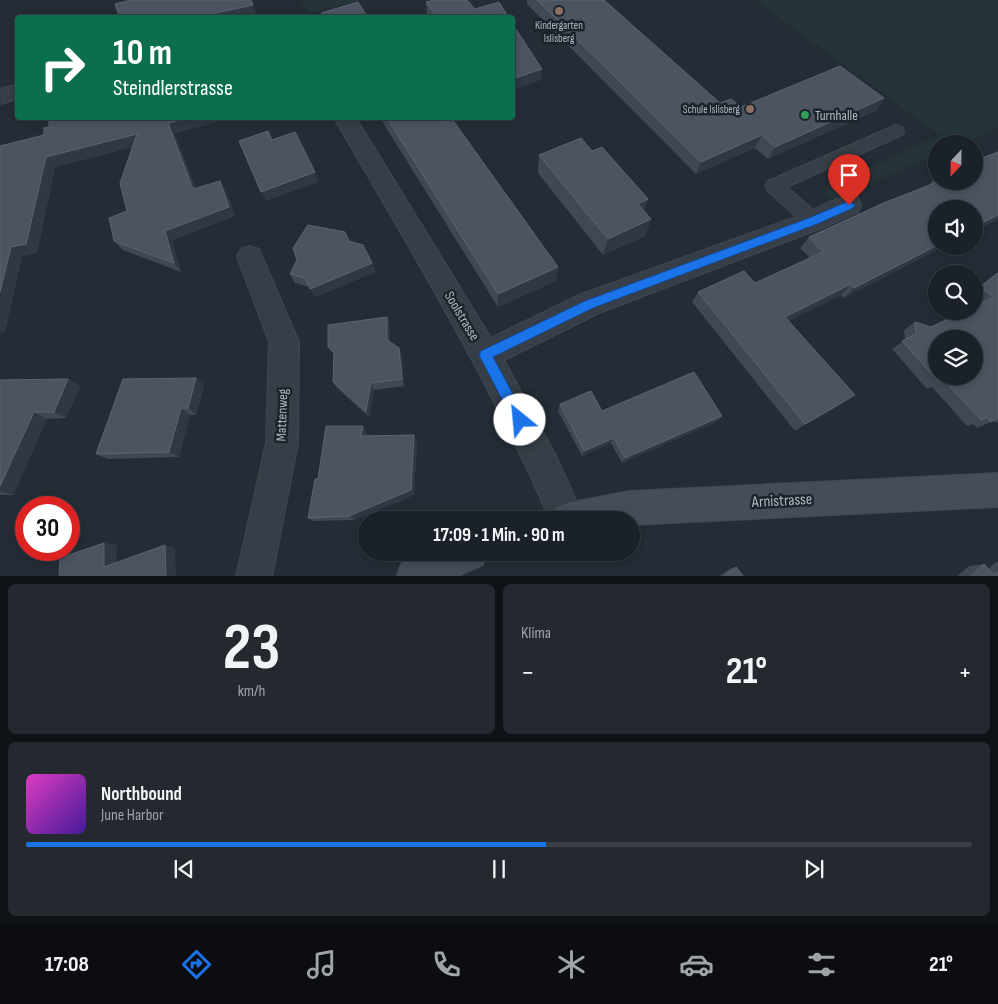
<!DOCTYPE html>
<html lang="de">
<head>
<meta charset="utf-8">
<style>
	:root { --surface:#1b2128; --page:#242930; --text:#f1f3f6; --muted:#a0a3a8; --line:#393e45; --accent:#1a73e8 }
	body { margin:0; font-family:"Sofia Sans Condensed",sans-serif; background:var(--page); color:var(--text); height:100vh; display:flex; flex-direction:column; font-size:19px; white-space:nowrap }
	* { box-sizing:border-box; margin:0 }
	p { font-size:16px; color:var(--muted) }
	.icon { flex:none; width:28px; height:28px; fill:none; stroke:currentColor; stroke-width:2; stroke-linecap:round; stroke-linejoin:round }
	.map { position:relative; height:576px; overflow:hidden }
	.sheet { display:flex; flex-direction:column; gap:8px; padding:8px; background:#0f1216; flex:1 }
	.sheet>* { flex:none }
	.top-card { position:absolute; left:15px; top:15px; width:500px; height:105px; border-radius:5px; box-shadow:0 2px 8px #0003,0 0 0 1px var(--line); background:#0b6e4f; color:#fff; overflow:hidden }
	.needle { width:32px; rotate:202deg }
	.buttons { position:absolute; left:928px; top:135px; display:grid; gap:10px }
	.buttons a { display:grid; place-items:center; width:55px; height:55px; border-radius:50%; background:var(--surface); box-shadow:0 2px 8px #0003,0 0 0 1px var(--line); font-size:25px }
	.speed { position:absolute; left:15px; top:496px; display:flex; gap:10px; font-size:25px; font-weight:700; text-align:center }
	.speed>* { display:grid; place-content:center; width:65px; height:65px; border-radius:50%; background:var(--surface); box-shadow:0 2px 8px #0003,0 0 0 1px var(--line); line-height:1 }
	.speed .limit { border:8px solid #d22; background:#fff; color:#111 }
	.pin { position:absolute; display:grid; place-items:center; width:42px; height:42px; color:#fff; margin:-51px -21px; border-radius:50% 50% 50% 0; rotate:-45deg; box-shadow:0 0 5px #0007 }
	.pin .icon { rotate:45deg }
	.me { position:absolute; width:55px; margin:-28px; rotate:332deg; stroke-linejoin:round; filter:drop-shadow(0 0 4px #0008) }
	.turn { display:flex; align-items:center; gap:18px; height:105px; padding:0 15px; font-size:22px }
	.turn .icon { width:65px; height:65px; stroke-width:2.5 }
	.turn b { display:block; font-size:35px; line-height:42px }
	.big { font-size:38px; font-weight:700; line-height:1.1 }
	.sheet .tile { flex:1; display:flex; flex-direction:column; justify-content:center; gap:8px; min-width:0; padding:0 18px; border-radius:8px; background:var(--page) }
	.sheet .dial { align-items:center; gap:0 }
	.dial b { font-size:65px; line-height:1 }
	.song { display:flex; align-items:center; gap:15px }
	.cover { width:60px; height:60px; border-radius:8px; background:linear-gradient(135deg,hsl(310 70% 55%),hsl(260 70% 35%)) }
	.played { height:5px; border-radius:2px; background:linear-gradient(90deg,var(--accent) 55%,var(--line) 55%) }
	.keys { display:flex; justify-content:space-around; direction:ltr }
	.heat { display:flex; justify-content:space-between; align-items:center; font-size:28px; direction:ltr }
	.sheet .tiles { flex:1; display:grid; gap:8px; grid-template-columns:1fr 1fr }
	.tile:last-child { grid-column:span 2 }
	.trip { position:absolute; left:358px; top:511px; width:282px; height:50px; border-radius:25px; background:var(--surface); box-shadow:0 2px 8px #0003,0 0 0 1px var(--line); font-weight:700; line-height:50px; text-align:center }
	.tab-bar { display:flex; height:80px; justify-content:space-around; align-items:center; background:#0b0d10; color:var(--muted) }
	.tab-bar .icon { width:35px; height:35px }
	.tab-bar .on { color:var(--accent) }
	.tab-bar b { font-size:22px; color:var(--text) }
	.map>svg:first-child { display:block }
	.green { fill:#253537 }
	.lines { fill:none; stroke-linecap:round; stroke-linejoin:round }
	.lane-casing { stroke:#404750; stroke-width:2 }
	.street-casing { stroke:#404750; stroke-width:2 }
	.secondary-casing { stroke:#404750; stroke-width:2 }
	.lane { fill:#373e47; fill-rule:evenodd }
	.street { fill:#373e47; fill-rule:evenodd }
	.secondary { fill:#454d59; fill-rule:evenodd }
	.wall { fill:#3f4854 }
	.shaded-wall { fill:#2f3843 }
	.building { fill:#4b5460; stroke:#5b6470; fill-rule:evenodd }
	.route { fill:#1a73e8; stroke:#114b97 }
	.education-dot { fill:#8d6e63; stroke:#1c232b; stroke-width:2 }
	.leisure-dot { fill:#2e9e5b; stroke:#1c232b; stroke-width:2 }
	.labels { text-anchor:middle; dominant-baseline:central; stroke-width:5; stroke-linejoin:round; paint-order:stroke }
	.far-poi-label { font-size:11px; fill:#b1b8c3; stroke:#1c232b }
	.poi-label { font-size:14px; fill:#b1b8c3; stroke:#1c232b; text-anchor:start }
	.street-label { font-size:14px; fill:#b1b8c3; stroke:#1c232b }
	.near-street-label { font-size:16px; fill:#b1b8c3; stroke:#1c232b }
</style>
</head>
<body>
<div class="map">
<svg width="998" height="577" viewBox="0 0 998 577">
	<rect width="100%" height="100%" fill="#242c36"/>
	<g class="green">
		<polygon points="300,0 361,0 310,13"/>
		<polygon points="756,0 998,0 998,128 962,144 936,144 936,155 836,198 827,196 828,190 838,183 940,135"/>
	</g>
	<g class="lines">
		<g class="lane-casing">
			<polygon id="lane" points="896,125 902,127 904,131 902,135 787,187 820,216 822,221 820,226 813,228 806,226 768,191 765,186 768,181"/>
		</g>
		<g class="street-casing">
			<g id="street">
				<polygon points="18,84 18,99 0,104 0,89"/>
				<path d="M 334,118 L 356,118 L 491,338 L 579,295 L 804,214 C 820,207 841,193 858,198 L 861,205 L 858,212 L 822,228 L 599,313 L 504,360 L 556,456 L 585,520 L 550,520 C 489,380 411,250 334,118 Z"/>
				<polygon points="250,246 259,249 299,342 298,443 272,577 236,577 266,443 269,342 237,257 241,249"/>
			</g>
		</g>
		<g class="secondary-casing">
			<g id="secondary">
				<polygon points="998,473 998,507 631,525 631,520 550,520 555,508 567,503 629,491"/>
				<polygon points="427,552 488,552 483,565 456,577 396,577 401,564"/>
			</g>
		</g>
		<use href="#lane" class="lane"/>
		<use href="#street" class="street"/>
		<use href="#secondary" class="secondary"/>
	</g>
	<g class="wall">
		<polygon points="527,0 604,0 720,103 741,107 884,98 875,111 768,159 755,148 696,174 527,4"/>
		<polygon points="426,2 475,9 509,18 431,18 427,13"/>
		<polygon points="49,118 216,118 217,122 174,133 196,189 226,190 235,216 172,240 181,272 123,250 114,241 127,211 132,147 55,167 37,253 22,256 5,332 44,135 49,127"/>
		<polygon points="380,118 439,118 558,267 556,281 498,307"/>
		<polygon points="592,151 648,199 644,211 651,219 645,236 603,255 538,173 539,155"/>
		<polygon points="936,177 936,181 974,181 998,219 974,232 974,209 844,298 841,295 788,321 843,403 795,431 692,302 698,292 755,283 810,258 800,248 809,237 928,186"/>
		<polygon points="349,241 372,263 375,272 315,297 309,287 295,283 290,274"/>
		<polygon points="998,272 998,423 993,421 977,428 973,424 967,426 932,387 927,389 892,349 905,340 904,330 915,322 931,327 980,304 974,299 974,291"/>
		<polygon points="387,317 390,325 390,342 399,348 402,356 404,386 374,390 369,417 338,389 333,382 334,355 328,347"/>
		<polygon points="196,378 204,385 196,415 190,415 179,457 108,459 96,454"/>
		<polygon points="68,379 80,386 66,418 47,419 13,495 0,495 0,380"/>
		<polygon points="560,404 602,411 722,416 716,422 622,463 611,443 582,456 558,411"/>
		<polygon points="367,432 366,436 417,441 414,495 354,520 314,521 308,518 318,479"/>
		<polygon points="996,562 998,562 998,577 956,577 969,566 984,564 988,569"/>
		<polygon points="736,567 744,577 718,577 729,569"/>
	</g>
	<g class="shaded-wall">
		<polygon points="251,0 252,0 256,15 243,18 193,18"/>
		<polygon points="542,69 541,80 512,90 512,79"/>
		<polygon points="884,98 875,111 768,159 775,147"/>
		<polygon points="189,118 216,118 217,122 174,133 200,199 193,189 168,123"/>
		<polygon points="137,134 144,144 55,167 37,253 22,256 5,332 0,333 0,292 11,247 46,157"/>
		<polygon points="762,135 755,148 696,174 701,162"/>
		<polygon points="315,172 319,182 266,201 261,192"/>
		<polygon points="220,181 226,190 235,216 172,240 181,272 174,263 165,231"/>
		<polygon points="648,199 642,216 638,204"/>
		<polygon points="998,215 998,219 974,232 974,227"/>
		<polygon points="651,219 645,236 603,255 608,239"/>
		<polygon points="936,246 945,246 844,298 854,288"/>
		<polygon points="372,263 375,272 315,297 310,289"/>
		<polygon points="558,267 556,281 498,307 498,294"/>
		<polygon points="851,284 841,295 776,327 785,317"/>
		<polygon points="387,317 390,325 390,348 387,340"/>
		<polygon points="399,348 402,356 404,386 402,379"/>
		<polygon points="196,378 204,385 196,415 188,408"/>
		<polygon points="68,379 80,386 66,418 54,412"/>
		<polygon points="371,383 374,390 369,417 366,411"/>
		<polygon points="855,395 843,403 795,431 805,424"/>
		<polygon points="181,408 190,415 179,457 169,452"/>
		<polygon points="34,412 47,419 13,495 0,491 0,486"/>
		<polygon points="722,416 716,422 622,463 625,458"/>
		<polygon points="363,426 367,432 365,442 361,436"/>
		<polygon points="414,435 417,441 414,495 354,520 349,516"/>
		<polygon points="614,438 611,443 582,456 584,451"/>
		<polygon points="104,543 117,545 116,569 104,567"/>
		<polygon points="165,545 175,548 176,577 166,577"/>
	</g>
	<g class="building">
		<polygon points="131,0 251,0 253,5 193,18 120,18 115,4"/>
		<polygon points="434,0 467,0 475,9 499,2 509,18 438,18 426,2"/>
		<polygon points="537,0 604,0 720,103 731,99 741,107 840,66 884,98 775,147 762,135 701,162"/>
		<polygon points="358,2 368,18 324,18 321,13"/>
		<polygon points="512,23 542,69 512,79"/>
		<polygon points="49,118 189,118 168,123 193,189 220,181 229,207 165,231 174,263 114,241 109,218 127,211 120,183 137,134 46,157 26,244 11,247 0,292 0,146 44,135 44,128 49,127"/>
		<polygon points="387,118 439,118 443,122 452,119 558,267 498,294"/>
		<polygon points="268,131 272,140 295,132 315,172 261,192 239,141"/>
		<polygon points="581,138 592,151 602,147 648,199 638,204 651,219 608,239 539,155"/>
		<polygon points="998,152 998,215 974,227 974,209 936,209 936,246 854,288 851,284 785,317 855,395 805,424 698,292 744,271 755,283 823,252 809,237 886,202 940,181 974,181 974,159 975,158 977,160"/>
		<polygon points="308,225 345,232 349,241 363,245 372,263 310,289 305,278 290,274 297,260 293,248"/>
		<path d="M 998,273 L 998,418 L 991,422 L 987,417 L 981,420 L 944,380 L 939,382 L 902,341 L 916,334 L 915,322 L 931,327 L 965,311 L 974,311 L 974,307 L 994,297 L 980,287 ZM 936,339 L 974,339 L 974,376 L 936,376 Z"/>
		<polygon points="387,317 387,340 399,348 402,379 371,383 366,411 333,382 334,352 328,347 328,325"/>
		<polygon points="694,372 722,416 625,458 614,438 584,451 560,404 591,391 602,411"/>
		<polygon points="196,378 188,408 181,408 169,452 96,454 123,379"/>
		<polygon points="68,379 54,412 34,412 0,486 0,380"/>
		<polygon points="326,426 363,426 361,436 414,435 411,490 349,516 308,518 315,479 318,479"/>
		<polygon points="104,543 104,567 165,545 166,577 59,577 60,558"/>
		<polygon points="984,564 994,575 998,572 998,577 970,577"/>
		<polygon points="736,567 744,577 723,577"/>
	</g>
	<polygon class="route" points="849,201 855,205 853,208 817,224 593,308 493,357 527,420 525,424 520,426 515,424 481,359 479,355 481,351 585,301 809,218"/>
	<g class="education-dot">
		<circle cx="559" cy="11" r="5"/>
		<circle cx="750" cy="109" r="5"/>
	</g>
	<circle class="leisure-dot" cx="805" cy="115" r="5"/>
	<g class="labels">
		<g class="far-poi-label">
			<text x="559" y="25">Kindergarten<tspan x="559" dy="13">Islisberg</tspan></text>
			<text x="740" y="109" text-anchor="end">Schule Islisberg</text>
		</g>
		<g class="poi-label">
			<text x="815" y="115">Turnhalle</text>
		</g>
		<g class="street-label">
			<text transform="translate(462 316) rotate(59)">Soolstrasse</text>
			<text transform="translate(282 415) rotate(-88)">Mattenweg</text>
		</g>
		<g class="near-street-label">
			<text transform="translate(782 501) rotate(-3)">Arnistrasse</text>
		</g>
	</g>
</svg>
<div class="buttons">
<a><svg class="needle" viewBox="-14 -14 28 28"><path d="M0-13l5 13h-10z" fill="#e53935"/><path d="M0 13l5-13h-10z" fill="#a0a3a8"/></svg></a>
<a><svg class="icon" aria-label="sound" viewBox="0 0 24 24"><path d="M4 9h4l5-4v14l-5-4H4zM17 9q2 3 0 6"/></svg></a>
<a><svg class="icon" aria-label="search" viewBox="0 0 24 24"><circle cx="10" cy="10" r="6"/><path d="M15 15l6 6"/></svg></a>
<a><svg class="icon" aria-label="layers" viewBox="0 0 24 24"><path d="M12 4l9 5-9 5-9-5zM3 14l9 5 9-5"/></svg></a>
</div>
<div class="speed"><div class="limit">30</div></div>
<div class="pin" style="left:849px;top:205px;background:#d93025"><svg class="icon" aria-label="arrive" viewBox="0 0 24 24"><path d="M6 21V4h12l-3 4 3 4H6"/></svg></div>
<svg class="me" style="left:520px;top:420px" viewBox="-20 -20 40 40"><circle r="19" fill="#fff"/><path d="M0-13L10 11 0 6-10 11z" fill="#1a73e8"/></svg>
<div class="trip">17:09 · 1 Min. · 90 m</div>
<div class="top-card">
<div class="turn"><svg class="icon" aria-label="right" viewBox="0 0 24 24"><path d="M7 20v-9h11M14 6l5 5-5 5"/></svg><div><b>10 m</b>Steindlerstrasse</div></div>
</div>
</div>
<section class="sheet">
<div class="tiles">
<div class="tile dial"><b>23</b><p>km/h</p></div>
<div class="tile"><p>Klima</p>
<div class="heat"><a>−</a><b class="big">21°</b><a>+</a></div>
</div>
<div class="tile">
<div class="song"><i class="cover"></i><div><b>Northbound</b><p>June Harbor</p></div></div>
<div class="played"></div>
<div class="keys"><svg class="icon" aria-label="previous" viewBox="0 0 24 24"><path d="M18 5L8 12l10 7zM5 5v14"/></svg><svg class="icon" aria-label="pause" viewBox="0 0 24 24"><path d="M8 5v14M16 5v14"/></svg><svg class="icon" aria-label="next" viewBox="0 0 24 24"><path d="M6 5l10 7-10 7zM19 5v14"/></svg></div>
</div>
</div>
</section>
<nav class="tab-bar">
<b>17:08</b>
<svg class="icon on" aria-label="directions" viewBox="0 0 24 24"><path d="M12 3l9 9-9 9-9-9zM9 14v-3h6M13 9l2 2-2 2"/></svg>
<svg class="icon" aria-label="music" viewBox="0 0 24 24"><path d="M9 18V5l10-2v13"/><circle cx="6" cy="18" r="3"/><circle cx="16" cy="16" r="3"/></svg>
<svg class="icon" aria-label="phone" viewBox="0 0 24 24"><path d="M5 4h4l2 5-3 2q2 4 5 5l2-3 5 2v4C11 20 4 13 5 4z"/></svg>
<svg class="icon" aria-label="climate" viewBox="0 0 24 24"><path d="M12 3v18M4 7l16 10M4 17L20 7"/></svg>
<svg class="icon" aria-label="car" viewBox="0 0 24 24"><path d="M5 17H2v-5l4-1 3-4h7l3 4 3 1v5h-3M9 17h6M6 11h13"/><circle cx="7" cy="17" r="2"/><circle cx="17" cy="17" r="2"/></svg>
<svg class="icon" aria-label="filters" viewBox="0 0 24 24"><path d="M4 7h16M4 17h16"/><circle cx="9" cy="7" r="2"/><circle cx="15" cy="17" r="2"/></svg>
<b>21°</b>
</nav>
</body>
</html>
